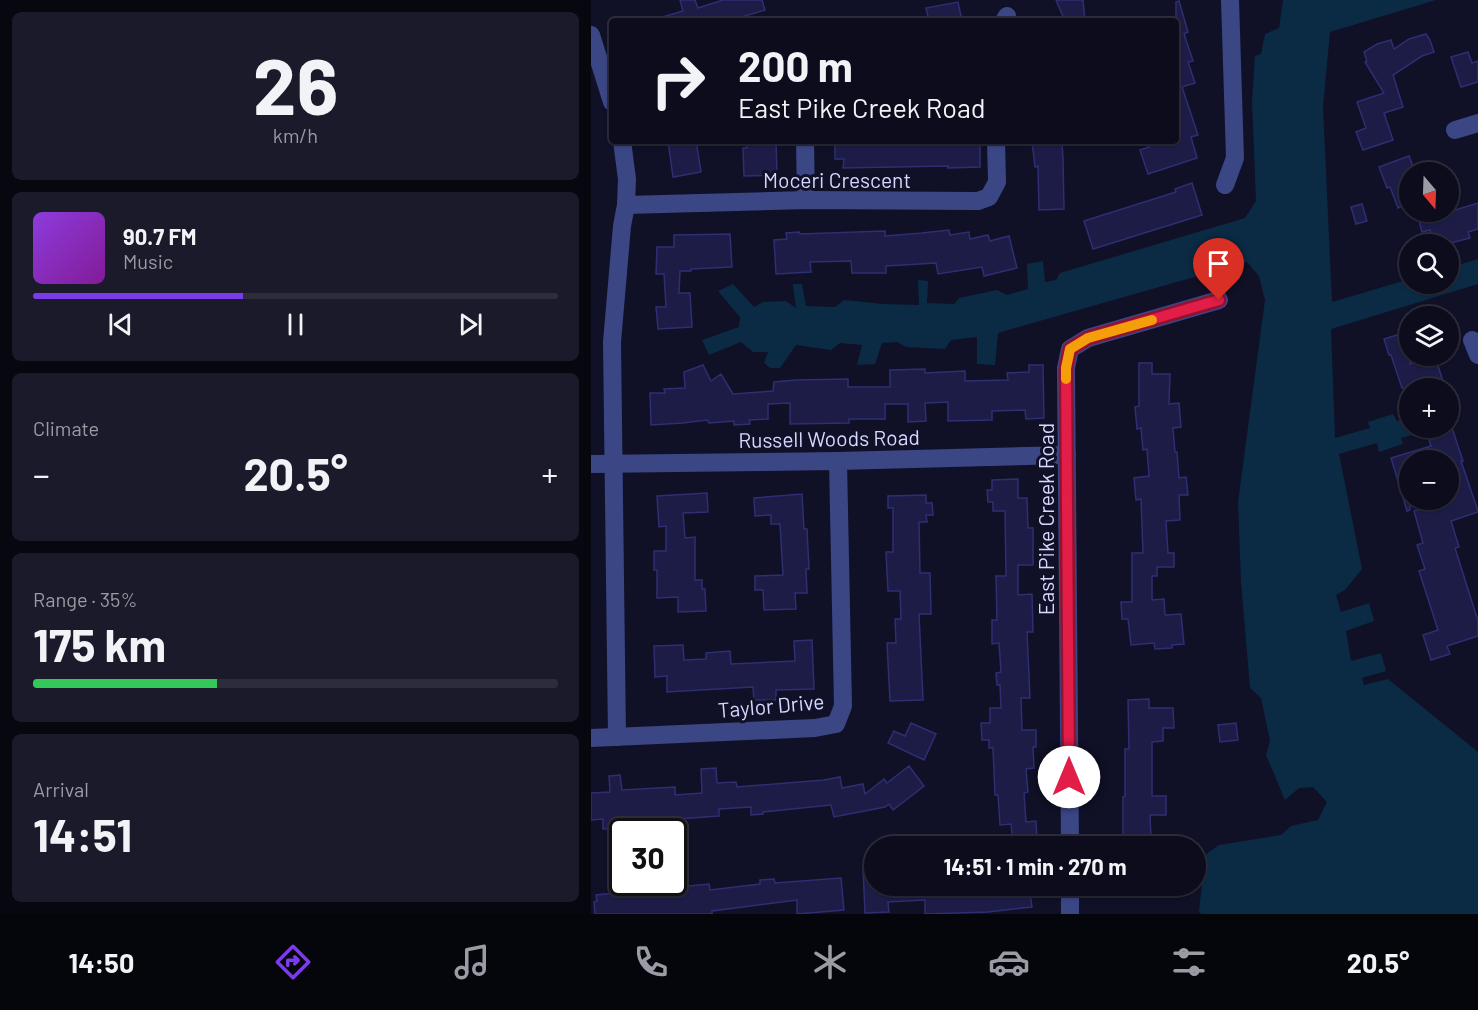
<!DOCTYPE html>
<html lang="en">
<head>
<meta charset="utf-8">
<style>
	:root { --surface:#0c0c1d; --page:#1a1a2a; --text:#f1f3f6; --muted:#9a9ba4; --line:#2c2c3b; --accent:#7c3aed }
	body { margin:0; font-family:Barlow,sans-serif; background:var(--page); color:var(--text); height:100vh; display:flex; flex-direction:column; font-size:22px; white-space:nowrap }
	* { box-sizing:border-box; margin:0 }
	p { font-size:20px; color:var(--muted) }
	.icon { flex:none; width:33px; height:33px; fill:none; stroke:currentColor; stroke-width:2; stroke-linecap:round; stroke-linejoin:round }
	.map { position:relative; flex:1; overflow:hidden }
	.side { display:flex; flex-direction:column; gap:12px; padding:12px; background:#070710; width:591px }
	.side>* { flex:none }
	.top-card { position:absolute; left:18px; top:18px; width:570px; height:126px; border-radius:6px; box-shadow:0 2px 4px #0004,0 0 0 2px var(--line); background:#0c0c1d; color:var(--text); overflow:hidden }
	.needle { width:39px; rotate:161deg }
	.tools { position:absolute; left:808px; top:162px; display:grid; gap:12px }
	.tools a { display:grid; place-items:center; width:60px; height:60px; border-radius:50%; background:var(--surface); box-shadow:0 2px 4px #0004,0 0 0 2px var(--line); font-size:30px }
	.speed { position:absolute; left:18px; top:818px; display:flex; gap:12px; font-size:30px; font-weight:700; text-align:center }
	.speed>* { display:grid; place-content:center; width:78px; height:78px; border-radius:50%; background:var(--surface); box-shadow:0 2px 4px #0004,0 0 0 2px var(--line); line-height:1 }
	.speed .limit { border:3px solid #111; border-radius:9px; background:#fff; color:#111 }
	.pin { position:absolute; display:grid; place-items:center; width:51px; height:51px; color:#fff; margin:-62px -26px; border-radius:50% 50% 50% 0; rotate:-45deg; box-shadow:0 0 6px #0007 }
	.pin .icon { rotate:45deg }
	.me { position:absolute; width:66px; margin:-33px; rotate:0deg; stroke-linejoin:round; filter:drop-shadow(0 0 4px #0008) }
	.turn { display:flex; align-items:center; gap:21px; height:126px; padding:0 30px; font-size:27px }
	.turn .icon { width:78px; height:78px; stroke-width:2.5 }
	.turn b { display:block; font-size:42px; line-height:51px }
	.big { font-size:45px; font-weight:700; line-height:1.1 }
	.side .tile { flex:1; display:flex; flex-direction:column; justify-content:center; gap:9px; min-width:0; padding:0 21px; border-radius:9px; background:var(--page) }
	.side .dial { align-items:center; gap:0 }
	.dial b { font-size:78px; line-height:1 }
	.song { display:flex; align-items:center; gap:18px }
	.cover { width:72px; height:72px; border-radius:9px; background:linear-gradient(135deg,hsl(270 70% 55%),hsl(290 70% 35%)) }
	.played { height:6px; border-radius:3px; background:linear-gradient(90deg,var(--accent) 40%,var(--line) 40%) }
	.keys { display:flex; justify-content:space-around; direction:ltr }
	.heat { display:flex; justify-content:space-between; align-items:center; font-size:33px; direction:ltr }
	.charge { height:9px; border-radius:4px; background:linear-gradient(90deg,#34c759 35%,var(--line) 0) }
	.trip { position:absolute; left:273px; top:836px; width:342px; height:60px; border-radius:30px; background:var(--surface); box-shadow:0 2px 4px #0004,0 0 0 2px var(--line); font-weight:700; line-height:60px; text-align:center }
	.dock { display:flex; height:96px; justify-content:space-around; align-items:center; background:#05050c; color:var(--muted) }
	.dock .icon { width:42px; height:42px }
	.dock .current { color:var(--accent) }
	.dock b { font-size:27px; color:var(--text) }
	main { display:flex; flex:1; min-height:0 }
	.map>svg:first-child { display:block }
	.water { fill:#0b2b45 }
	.building { fill:#1c1c47; stroke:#2f2e73; stroke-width:1.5 }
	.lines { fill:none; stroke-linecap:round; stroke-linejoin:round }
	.minor { stroke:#3b4685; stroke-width:18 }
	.route-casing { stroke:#92132f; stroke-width:15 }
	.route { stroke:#e11d48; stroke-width:10 }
	.slow { stroke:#f59e0b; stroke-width:10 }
	.labels { text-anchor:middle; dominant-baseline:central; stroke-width:6; stroke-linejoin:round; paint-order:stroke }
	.street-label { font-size:21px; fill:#d5d8ff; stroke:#101027 }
</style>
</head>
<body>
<main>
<section class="side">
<div class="tile dial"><b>26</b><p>km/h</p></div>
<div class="tile">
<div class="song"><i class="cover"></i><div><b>90.7 FM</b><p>Music</p></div></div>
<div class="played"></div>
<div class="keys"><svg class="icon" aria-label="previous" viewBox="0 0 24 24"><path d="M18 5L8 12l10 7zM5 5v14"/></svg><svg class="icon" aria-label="pause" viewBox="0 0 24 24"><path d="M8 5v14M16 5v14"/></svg><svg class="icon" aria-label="next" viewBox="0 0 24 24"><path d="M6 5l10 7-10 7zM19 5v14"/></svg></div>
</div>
<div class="tile"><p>Climate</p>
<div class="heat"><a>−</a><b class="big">20.5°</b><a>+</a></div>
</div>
<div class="tile"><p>Range · 35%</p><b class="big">175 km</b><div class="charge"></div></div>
<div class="tile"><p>Arrival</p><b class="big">14:51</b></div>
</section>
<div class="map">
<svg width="887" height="914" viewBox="0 0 887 914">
	<rect width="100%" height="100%" fill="#101027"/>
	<polygon class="water" points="692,0 845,0 739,32 732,107 741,302 819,279 819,284 858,284 858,268 887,259 887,284 740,329 744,438 779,428 777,422 802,414 806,421 819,416 819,428 838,428 839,430 810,438 812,444 788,452 786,443 748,454 771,569 754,590 745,595 750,612 778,603 783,621 755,631 760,661 790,653 795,671 771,678 773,685 797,679 887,752 887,914 610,914 608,911 614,855 628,845 690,835 700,826 727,820 736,802 722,787 708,788 694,800 675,755 679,741 670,698 659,688 650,581 647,502 674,300 668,276 656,262 407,333 404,365 386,364 386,337 360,340 354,349 315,347 306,342 291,343 284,364 266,365 271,345 249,343 240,350 205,345 189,368 179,368 173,363 177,352 162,352 150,342 118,355 111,340 148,327 149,317 127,291 142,284 163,307 172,302 195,301 205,308 202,284 211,284 215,306 244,307 253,300 292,304 328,305 327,280 337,281 336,303 363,304 368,298 406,290 416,295 437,289 436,264 452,261 454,282 465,280 469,273 654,218 665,201 661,101 664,56 670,54 674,34 688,28"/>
	<g class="building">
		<polygon points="89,0 104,0 107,8 132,0 171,0 174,10 138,21 68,21 68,18 92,11"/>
		<polygon points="465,0 492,0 494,21 474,21"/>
		<polygon points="588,1 597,32 593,34 602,61 597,62 604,83 591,87 607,135 600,137 606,158 557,174 549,150 558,147 556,141 585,141 585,2"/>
		<polygon points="367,2 371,21 338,21 335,8"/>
		<polygon points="835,34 839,40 843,52 831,56 802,75 812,107 793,113 802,140 772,150 765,132 775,128 766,102 793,93 774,62 776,61 773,52 786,44 800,40 803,49 818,39"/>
		<polygon points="877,52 881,63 887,61 887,82 870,87 860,57"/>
		<polygon points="77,141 105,141 110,172 82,177"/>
		<polygon points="155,141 185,141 186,175 153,176 152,148 156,148"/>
		<polygon points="244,141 389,141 389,167 357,168 357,166 252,168 253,159 244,159"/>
		<polygon points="441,141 471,141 472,160 473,209 448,210 447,166 444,167"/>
		<polygon points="818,156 824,172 819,172 819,179 810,182 818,203 807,208 799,187 796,188 788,167"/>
		<polygon points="601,183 611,215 502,249 493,221 585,192 584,189"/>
		<polygon points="887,203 887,229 877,232 879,238 856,244 843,244 839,230 831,232 828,221"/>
		<polygon points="771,204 776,221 765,224 760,207"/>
		<polygon points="358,230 359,235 378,232 379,239 397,235 399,241 418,236 426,268 393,276 391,267 347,274 345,263 295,266 295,273 261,273 260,261 219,262 220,272 185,274 183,240 196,239 195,233 208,232 209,234 294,231 294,236 331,233"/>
		<polygon points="139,234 141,267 100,269 100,271 89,271 88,293 99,293 101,327 67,329 65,307 75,307 73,274 65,274 66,247 83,247 83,235"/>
		<polygon points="819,331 819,364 844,356 854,388 811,388 800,355 798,355 793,339"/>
		<polygon points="548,363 561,363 561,374 579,374 578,404 588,403 590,427 582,428 584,452 586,452 588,478 595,477 597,495 588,495 589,520 575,521 577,553 583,553 583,567 566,567 566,576 561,576 561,600 573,599 574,615 590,614 593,644 581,645 581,648 564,649 563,643 540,645 537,619 531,619 530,602 541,602 541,553 552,553 550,499 545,500 543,478 558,476 556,449 552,450 550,428 546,429 544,407 548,406"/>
		<polygon points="112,365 120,381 130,374 142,394 182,391 183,382 205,380 257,379 257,387 299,387 299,370 334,369 334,373 374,371 374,381 417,380 416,373 438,372 438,365 452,365 453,418 435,419 434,410 401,411 401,420 357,421 357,402 334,403 335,421 317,422 317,404 294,404 294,419 258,419 258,423 199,424 199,403 177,404 177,419 158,420 159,424 143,425 143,421 118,423 116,420 92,423 60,425 59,393 74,393 73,389 94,388 93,372"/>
		<polygon points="844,428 861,428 872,461 870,461 887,511 887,512 860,521 868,547 864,548 887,621 887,636 856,646 859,654 840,660 832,635 847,630 828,571 834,569 826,545 832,543 823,511 858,501 858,460 819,460 819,510 816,511 800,458 840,446 838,440 847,438"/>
		<polygon points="427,479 427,498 436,498 437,528 442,528 442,565 427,565 427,595 441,594 442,632 436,632 439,698 430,698 431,730 445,730 445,747 442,747 443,768 435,769 437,792 433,793 435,822 445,821 446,840 422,841 420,824 409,825 407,795 404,795 402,748 398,748 398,740 391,740 390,723 399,723 399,708 410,708 409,685 406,685 405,673 410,672 408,643 401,644 401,620 406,620 405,576 415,576 414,511 402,511 402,502 397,502 396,490 401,490 401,480"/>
		<polygon points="116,493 117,512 92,513 94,538 104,537 104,580 111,580 111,589 114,589 115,611 87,612 87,597 66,598 66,570 63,570 63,551 75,551 75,526 68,527 66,496"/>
		<polygon points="211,494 213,529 216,529 218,569 215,569 216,593 204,593 205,609 173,610 172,590 164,590 164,576 192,575 189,524 180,524 180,515 164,516 163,498"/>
		<polygon points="335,495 335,503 341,503 342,515 335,515 336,522 328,522 329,573 339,573 340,614 328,614 332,700 299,701 296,643 305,643 304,619 310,619 309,591 297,591 295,552 302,552 302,508 297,508 297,496"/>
		<polygon points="221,640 223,689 185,690 185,700 163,700 162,687 76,692 76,676 64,677 63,646 92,645 93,660 115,659 115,653 139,651 140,664 204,661 203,641"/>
		<polygon points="558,699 558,708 582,708 583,728 572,728 572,741 561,742 561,796 575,796 575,815 559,815 560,839 532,840 532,797 534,796 534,749 538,749 537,700"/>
		<polygon points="320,723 345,734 333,760 297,743 303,731 314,736"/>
		<polygon points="645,723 647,740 629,742 627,725"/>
		<polygon points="318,766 333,786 302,810 298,804 294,807 243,817 240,805 172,812 172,814 160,815 160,807 128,809 128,816 86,819 86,821 24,824 24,828 12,829 12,819 0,820 0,793 19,792 18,776 29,775 31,790 84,787 84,795 111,793 110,769 125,768 126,783 145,782 146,787 233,780 249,777 251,788 272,784 274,794 293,779 296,783"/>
		<polygon points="284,867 284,885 378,885 378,887 398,885 438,885 441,907 397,912 334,914 334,900 297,902 298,912 274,913 272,868"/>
		<polygon points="250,878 253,910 206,914 206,900 121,911 121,914 4,914 3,902 6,901 5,895 118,884 119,890 169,884 169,880 183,879 184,883"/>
	</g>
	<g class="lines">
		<g class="minor">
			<polyline points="413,21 416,16"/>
			<polyline points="0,35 21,102"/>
			<polyline points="864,130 887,123"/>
			<polyline points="214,141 215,200"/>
			<polyline points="634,185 644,158 639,0"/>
			<polyline points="35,205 215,200 387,201 398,197 406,182 405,141"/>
			<polyline points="881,340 887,355"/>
			<polyline points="0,464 247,461 476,455"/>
			<polyline points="26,737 21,342 31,226 35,205 36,179 31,141"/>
			<polyline points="0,738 224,728 245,724 252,706 247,461"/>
			<polyline points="479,846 475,368 479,349 497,338 628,300"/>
			<polyline points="479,885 479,914"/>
		</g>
	</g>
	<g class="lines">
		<g class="route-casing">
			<polyline id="route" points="478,777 475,368 479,349 497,338 628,300"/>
		</g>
		<use href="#route" class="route"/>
		<polyline class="slow" points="475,379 475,368 479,349 497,338 561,320"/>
	</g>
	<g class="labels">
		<g class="street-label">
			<text x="246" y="179">Moceri Crescent</text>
			<text transform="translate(238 438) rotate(-1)">Russell Woods Road</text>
			<text transform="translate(454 519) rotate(-90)">East Pike Creek Road</text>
			<text transform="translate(180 705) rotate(-5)">Taylor Drive</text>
		</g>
	</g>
</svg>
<div class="tools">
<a><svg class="needle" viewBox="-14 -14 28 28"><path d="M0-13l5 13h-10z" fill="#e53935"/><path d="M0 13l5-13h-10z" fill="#9a9ba4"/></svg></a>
<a><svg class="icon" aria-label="search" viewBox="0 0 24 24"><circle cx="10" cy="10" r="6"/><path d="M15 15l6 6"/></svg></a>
<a><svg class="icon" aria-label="layers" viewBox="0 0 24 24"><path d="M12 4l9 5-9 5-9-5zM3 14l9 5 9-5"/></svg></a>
<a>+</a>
<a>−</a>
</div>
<div class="speed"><div class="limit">30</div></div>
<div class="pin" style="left:628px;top:300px;background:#d93025"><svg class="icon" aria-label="arrive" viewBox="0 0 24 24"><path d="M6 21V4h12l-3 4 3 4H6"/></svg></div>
<svg class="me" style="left:478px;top:777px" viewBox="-20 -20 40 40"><circle r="19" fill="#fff"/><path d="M0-13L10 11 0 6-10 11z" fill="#e11d48"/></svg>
<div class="trip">14:51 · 1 min · 270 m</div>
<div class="top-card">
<div class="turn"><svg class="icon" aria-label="right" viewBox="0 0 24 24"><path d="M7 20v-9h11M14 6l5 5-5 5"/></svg><div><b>200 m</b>East Pike Creek Road</div></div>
</div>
</div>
</main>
<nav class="dock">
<b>14:50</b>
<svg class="icon current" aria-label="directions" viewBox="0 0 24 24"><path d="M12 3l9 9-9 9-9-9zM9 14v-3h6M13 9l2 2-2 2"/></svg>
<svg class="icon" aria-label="music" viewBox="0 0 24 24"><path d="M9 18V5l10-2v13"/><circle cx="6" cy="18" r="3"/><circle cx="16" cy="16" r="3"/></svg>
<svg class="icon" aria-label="phone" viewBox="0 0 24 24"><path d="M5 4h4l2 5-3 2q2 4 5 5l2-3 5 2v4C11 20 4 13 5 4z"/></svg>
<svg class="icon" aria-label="climate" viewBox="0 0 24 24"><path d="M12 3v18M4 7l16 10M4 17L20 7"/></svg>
<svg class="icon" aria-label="car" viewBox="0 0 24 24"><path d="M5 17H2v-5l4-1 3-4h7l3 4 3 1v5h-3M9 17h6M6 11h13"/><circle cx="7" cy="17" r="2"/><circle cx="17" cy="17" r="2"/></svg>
<svg class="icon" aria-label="filters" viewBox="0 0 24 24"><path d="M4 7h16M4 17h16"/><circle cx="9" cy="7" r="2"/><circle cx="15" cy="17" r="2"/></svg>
<b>20.5°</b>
</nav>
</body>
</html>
